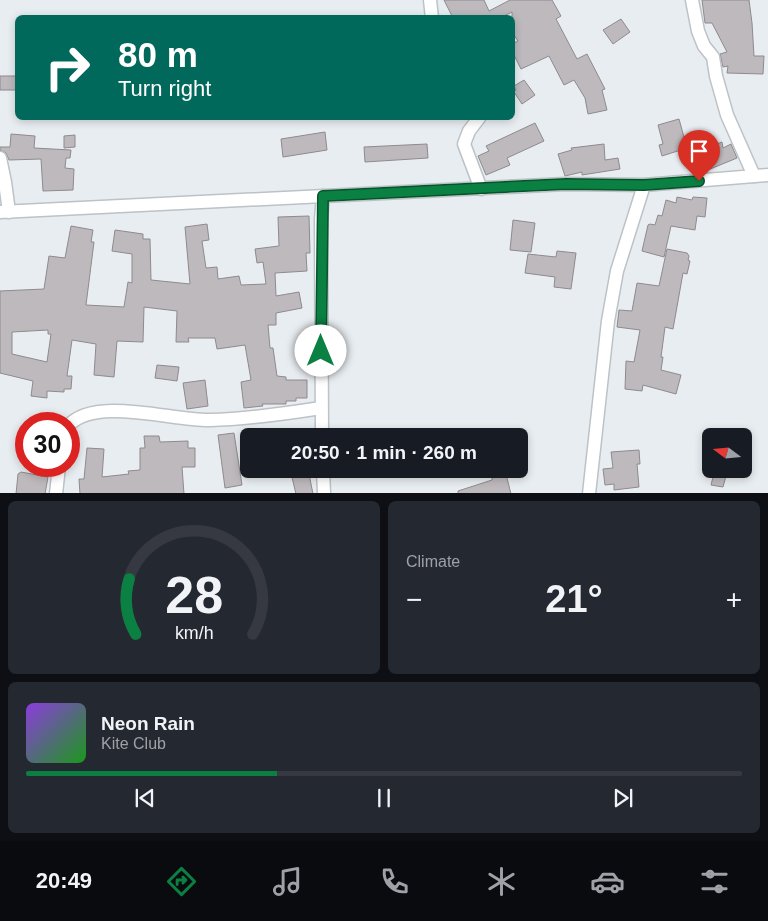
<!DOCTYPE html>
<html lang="en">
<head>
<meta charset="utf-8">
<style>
	:root { --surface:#171b24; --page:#242831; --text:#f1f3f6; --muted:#9ea1a6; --line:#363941; --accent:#0b8043 }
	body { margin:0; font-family:Helvetica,sans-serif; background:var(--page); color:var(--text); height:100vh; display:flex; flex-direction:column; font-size:19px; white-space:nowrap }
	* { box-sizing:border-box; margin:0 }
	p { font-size:16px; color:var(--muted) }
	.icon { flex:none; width:28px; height:28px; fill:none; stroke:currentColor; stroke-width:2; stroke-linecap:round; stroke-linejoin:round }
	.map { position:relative; height:493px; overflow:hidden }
	.panel { display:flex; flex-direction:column; gap:8px; padding:8px; background:#0d0f14; flex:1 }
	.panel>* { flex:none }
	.guide { position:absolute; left:15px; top:15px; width:500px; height:105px; border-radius:8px; box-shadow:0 2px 8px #0003; background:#00695c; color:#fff; overflow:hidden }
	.needle { width:32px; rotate:286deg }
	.buttons { position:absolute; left:702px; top:428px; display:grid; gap:10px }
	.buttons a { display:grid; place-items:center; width:50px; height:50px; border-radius:8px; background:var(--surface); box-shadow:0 2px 8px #0003; font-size:25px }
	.speed { position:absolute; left:15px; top:412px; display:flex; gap:10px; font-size:25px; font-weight:700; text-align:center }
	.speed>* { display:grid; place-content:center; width:65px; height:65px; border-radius:50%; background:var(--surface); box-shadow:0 2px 8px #0003; line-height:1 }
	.speed .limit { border:8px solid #d22; background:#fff; color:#111 }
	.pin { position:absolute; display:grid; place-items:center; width:42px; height:42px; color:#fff; margin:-51px -21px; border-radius:50% 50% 50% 0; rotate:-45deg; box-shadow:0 0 5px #0007 }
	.pin .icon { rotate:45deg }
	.me { position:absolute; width:55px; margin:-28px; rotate:0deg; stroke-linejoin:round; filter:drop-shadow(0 0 4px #0008) }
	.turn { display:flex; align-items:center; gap:18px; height:105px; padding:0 20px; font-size:22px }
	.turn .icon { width:65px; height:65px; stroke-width:2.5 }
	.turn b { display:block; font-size:35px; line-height:42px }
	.big { font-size:38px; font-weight:800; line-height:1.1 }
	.panel .widget { flex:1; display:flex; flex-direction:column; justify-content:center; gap:8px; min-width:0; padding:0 18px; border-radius:8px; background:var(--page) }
	.panel .dial { align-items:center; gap:0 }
	.dial svg { height:130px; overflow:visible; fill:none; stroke:var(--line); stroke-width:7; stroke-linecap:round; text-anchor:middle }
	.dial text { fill:var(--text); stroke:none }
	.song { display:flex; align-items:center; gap:15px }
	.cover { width:60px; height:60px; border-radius:8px; background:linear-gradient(135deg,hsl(270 70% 55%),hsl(120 70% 35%)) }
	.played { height:5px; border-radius:2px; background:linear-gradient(90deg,var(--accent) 35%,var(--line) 35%) }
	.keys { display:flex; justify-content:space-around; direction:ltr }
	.heat { display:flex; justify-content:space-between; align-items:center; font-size:28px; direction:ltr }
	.panel .tiles { flex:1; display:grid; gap:8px; grid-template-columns:1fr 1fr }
	.widget:last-child { grid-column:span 2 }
	.trip { position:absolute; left:240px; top:428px; width:288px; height:50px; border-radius:8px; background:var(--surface); box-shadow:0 2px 8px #0003; font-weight:800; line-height:50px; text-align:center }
	.tabs { display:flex; height:80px; justify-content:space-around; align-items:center; background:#090b0e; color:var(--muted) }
	.tabs .icon { width:35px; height:35px }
	.tabs .current { color:var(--accent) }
	.tabs b { font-size:22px; color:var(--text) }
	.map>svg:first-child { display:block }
	.building { fill:#beb9bc; stroke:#8e8a8d; fill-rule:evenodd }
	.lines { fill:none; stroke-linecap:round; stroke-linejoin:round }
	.street-casing { stroke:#bdc2c6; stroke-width:15 }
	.street { stroke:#fff; stroke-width:12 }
	.route-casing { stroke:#07532c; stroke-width:12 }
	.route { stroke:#0b8043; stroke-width:9 }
</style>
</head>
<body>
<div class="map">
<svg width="768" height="494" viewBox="0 0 768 494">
	<rect width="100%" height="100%" fill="#e8edf1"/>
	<g class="building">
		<polygon points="444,0 484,0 489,11 510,0 552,0 561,16 556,19 577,59 587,54 605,89 602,90 607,110 588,114 585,98 574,80 564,85 549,56 521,69 512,51 512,44 518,41 512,32 512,12 500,18 453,18"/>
		<polygon points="702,0 749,0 752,23 754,56 764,56 763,74 727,73 728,66 723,67 720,54 727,52 712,23 705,23"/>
		<polygon points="621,19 630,32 613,44 603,30"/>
		<rect x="0" y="76" width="18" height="14"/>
		<polygon points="524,80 535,95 522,104 514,92 516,90 514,86"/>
		<polygon points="679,119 687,148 662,156 659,145 663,144 658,125"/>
		<polygon points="535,123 544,141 507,158 510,165 486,175 478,156 489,151 486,146"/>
		<polygon points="325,132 327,150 283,157 281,139"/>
		<polygon points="11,134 35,136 34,148 71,150 70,158 66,158 65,168 74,169 73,190 43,191 41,159 9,160 6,153 0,150 0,147 10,147"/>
		<polygon points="75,135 75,147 64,148 64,136"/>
		<polygon points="722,142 723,148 731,144 737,158 703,172 695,152"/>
		<polygon points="427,144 428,158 365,162 364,147"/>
		<polygon points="604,144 605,160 618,158 620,169 582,175 582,172 565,176 558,154 572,150 571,148"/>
		<polygon points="677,197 692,200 693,197 707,198 705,217 697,216 695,230 671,226 664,257 642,251 648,225 650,224 655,225 658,215 662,216 666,200 676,203"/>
		<path d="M 309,216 L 310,253 L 306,253 L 307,271 L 275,273 L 276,296 L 299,292 L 302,308 L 276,313 L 276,325 L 268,325 L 270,348 L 273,348 L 277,376 L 286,377 L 286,380 L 307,380 L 307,398 L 296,398 L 296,401 L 286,401 L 286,404 L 262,404 L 263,406 L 244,408 L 241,382 L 251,380 L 245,345 L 217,349 L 215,338 L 188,338 L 189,342 L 176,342 L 177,311 L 144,307 L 143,342 L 117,341 L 114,377 L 94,375 L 96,344 L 72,340 L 67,376 L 72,376 L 71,389 L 64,389 L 64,392 L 47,391 L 47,398 L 31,396 L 33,381 L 0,373 L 0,291 L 44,289 L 49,256 L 65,258 L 71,226 L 93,230 L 91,242 L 94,242 L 86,305 L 124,307 L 128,282 L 132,283 L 132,254 L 112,251 L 115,230 L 143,234 L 143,239 L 150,239 L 151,280 L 190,284 L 185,227 L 207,224 L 209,240 L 202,241 L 206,268 L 217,267 L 218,279 L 239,276 L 241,285 L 266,284 L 263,262 L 257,263 L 255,249 L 279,246 L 278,217 ZM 48,330 L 48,334 L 51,334 L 47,362 L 12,354 L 12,332 Z"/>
		<polygon points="513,220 535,223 531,252 510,250"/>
		<polygon points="667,249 687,253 689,256 688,260 690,261 687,274 683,273 673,329 665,327 661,357 663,357 661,370 681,375 676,394 643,385 642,391 625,389 626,361 634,362 640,330 617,327 619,310 632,311 637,283 659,286"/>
		<polygon points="557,251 576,253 571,289 554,287 555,277 525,273 528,254 556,257"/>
		<polygon points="157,365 179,367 177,381 155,378"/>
		<polygon points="205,380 208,406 187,409 183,383"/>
		<polygon points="234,433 242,485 225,488 218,435"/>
		<polygon points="144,436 159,436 160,442 188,441 188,448 195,448 195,467 182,467 184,494 80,494 79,479 84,479 87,448 104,449 102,477 129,474 128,471 140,470 140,448 145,448"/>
		<polygon points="639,450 640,464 637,464 639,487 614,490 614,484 605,485 603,469 613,468 611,452"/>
		<polygon points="290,469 308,469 313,494 296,494"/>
		<polygon points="21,472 48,477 45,494 16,494 18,474"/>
		<polygon points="714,473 726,476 723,487 711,485"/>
		<polygon points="506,474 511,494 458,494 458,491 492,480 492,478"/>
	</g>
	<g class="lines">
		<g class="street-casing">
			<g id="street">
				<polyline points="430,0 432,18"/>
				<polyline points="692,0 698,31 704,46 713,57 716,76 727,115 754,176"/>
				<polyline points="479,118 469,131 464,144 481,189"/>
				<polyline points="0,158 5,182 9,212"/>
				<polyline points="0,212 566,184 644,185 768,175"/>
				<path d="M 69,425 C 96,396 173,421 210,420 C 248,419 283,414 321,408"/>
				<polyline points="322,436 321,219 323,196"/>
				<polyline points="323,469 324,494"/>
				<polyline points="56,494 59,466"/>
				<polyline points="589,494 608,321 617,271 644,185"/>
			</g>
		</g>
		<use href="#street" class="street"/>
	</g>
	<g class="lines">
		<g class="route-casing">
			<polyline id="route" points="321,351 323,196 566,184 644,185 699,181"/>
		</g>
		<use href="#route" class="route"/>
	</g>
</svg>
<div class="buttons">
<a><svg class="needle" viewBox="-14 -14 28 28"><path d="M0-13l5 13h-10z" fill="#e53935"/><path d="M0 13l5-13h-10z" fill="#9ea1a6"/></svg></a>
</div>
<div class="speed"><div class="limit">30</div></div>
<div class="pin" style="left:699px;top:181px;background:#d93025"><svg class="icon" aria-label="arrive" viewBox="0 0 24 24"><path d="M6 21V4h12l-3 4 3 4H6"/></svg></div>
<svg class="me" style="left:321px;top:351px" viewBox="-20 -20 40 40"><circle r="19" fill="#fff"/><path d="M0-13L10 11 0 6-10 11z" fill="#0b8043"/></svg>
<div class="trip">20:50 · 1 min · 260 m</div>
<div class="guide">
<div class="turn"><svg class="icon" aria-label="right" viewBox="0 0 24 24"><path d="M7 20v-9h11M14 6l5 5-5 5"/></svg><div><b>80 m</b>Turn right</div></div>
</div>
</div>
<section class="panel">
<div class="tiles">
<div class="widget dial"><svg viewBox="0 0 100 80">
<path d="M14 69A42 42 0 1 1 86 69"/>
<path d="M14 69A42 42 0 0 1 10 35" stroke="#0b8043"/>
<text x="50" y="56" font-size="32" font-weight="700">28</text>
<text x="50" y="72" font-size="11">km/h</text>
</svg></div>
<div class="widget"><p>Climate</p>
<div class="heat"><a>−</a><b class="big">21°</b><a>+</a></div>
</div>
<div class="widget">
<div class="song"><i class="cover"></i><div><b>Neon Rain</b><p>Kite Club</p></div></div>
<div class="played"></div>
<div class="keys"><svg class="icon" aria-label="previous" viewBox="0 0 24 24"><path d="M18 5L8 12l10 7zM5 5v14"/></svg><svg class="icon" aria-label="pause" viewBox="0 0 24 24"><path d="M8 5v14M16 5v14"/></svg><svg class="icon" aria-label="next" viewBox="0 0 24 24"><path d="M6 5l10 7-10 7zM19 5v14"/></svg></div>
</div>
</div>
</section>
<nav class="tabs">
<b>20:49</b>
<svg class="icon current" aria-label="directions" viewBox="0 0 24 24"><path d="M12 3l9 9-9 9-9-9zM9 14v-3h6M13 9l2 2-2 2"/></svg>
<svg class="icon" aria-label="music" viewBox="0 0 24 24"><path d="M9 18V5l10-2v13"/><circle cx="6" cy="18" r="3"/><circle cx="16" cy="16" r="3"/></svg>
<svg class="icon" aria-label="phone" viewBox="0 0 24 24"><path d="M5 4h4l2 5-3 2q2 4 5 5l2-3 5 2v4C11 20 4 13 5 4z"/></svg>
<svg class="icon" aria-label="climate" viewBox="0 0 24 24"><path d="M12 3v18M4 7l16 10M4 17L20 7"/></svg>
<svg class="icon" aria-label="car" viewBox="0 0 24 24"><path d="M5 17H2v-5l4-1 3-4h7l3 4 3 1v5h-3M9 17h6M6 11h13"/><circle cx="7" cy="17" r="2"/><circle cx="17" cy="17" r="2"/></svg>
<svg class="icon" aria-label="filters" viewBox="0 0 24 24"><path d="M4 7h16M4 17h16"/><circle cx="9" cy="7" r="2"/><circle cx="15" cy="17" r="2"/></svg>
</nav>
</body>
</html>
